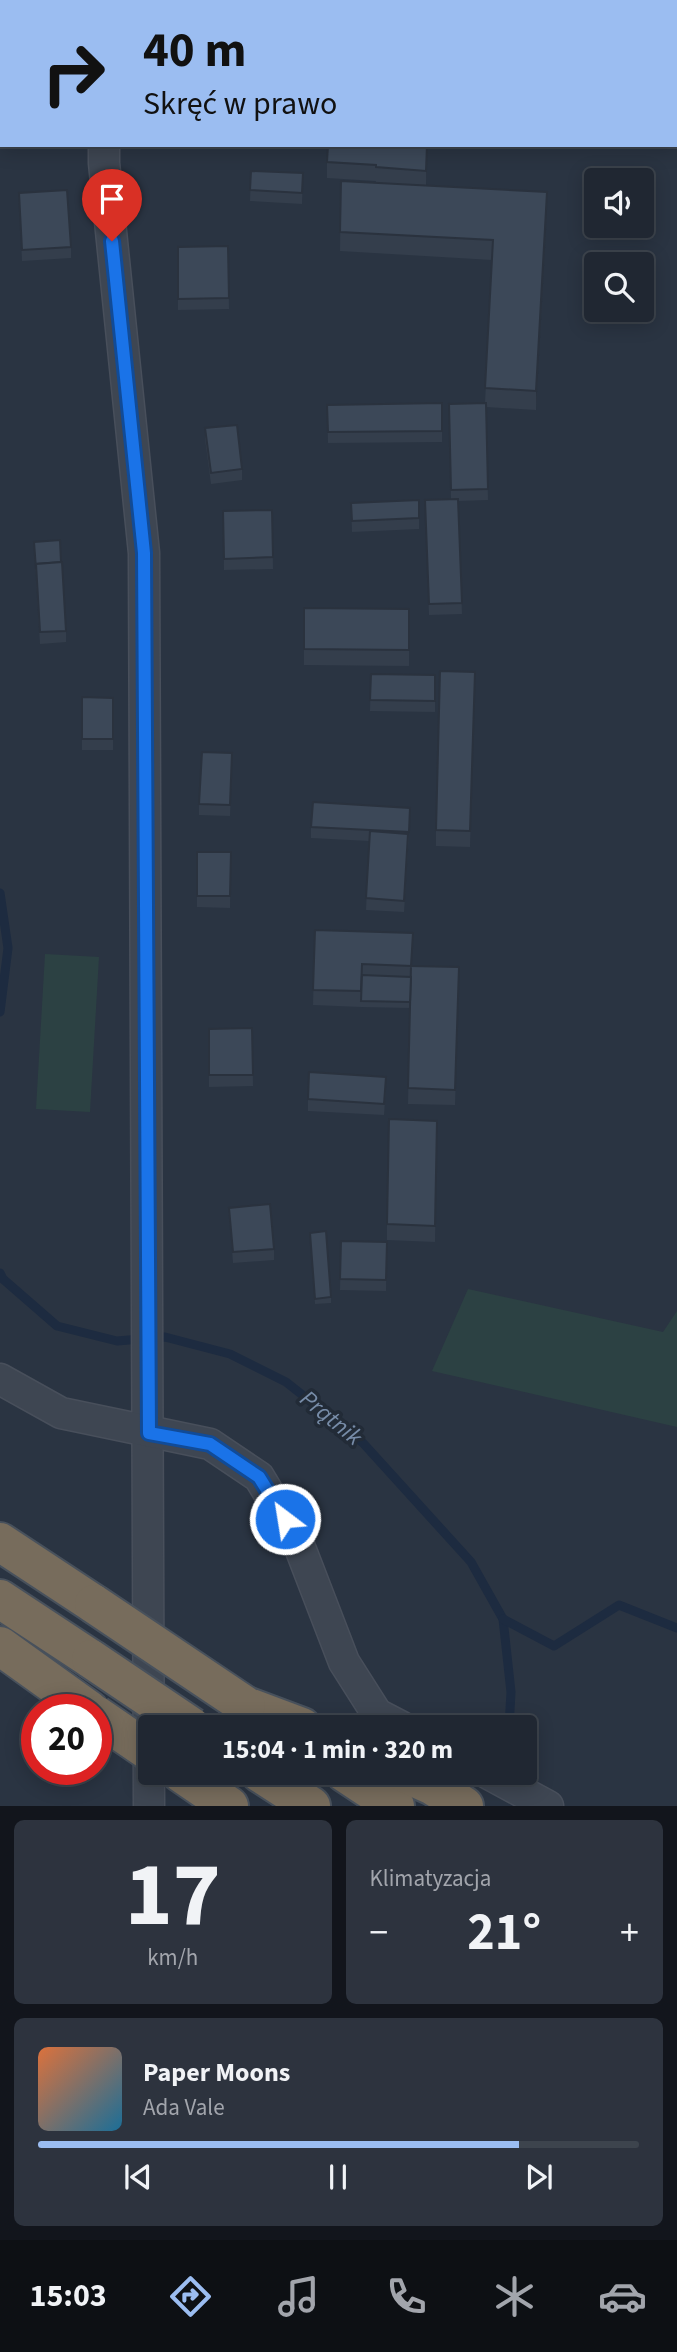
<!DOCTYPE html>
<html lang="pl">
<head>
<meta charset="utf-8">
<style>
	:root { --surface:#202732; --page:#2d333e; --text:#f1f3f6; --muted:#a2a5ac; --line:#3d444d; --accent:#9bbdf1 }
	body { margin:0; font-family:"Source Sans 3",sans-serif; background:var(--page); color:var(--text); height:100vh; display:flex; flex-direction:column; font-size:26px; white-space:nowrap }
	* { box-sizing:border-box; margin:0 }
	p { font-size:23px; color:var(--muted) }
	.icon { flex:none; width:38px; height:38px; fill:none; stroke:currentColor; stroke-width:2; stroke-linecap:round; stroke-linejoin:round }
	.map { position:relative; height:1806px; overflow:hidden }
	.details { display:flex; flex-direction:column; gap:14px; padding:14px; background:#12151c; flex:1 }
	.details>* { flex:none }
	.guide { position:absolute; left:0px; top:0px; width:677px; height:147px; box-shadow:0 4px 18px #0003,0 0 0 2px var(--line); background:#9bbdf1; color:#111; overflow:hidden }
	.tools { position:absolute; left:584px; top:168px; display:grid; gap:14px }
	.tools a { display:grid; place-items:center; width:70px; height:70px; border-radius:7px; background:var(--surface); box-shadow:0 4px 18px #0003,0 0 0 2px var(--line); font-size:35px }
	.speed { position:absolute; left:21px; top:1694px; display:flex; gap:14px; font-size:35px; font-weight:700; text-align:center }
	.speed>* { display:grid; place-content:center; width:91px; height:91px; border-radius:50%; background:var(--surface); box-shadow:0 4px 18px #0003,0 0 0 2px var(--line); line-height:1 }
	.speed .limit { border:10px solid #d22; background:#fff; color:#111 }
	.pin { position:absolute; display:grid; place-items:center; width:60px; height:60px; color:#fff; margin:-72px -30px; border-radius:50% 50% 50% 0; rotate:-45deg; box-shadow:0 0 7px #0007 }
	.pin .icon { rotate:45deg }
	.me { position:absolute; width:77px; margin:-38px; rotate:329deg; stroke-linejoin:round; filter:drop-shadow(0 0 5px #0008) }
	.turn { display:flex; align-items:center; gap:24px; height:147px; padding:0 28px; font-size:32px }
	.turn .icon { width:91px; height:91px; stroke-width:2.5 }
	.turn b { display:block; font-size:49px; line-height:60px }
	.big { font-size:52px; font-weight:700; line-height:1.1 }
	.details .card { flex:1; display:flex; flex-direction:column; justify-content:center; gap:10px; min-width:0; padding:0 24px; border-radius:10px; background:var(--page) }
	.details .dial { align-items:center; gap:0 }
	.dial b { font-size:91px; line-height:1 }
	.song { display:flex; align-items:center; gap:21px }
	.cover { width:84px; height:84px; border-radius:10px; background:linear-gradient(135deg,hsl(20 70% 55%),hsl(200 70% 35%)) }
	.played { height:7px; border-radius:4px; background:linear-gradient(90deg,var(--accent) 80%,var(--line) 80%) }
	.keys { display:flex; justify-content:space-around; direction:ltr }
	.heat { display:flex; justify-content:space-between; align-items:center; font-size:38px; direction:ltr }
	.details .tiles { flex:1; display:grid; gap:14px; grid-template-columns:1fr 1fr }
	.card:last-child { grid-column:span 2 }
	.trip { position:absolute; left:138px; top:1715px; width:399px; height:70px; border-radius:7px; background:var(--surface); box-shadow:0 4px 18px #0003,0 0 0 2px var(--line); font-weight:700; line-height:70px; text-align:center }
	.tabs { display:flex; height:112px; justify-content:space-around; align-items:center; background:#0d1014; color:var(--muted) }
	.tabs .icon { width:49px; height:49px }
	.tabs .on { color:var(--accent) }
	.tabs b { font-size:32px; color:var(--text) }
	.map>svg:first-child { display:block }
	.green { fill:#2c4143 }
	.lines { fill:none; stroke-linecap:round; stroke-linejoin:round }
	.stream { stroke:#1d2b40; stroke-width:9 }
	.minor-casing { stroke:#484f5b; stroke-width:33 }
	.highway-casing { stroke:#48515c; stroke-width:42 }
	.minor { stroke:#3e4652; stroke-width:30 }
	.highway { stroke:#776c5c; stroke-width:38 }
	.highway-bridge-casing { stroke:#48515c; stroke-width:42; stroke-linecap:butt }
	.highway-bridge { stroke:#776c5c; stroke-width:38 }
	.wall { fill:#343e4c }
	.shaded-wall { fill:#2a323e }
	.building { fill:#3c4858; stroke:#2a323e; stroke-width:2 }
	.route-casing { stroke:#114b97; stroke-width:18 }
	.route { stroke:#1a73e8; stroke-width:12 }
	.labels { text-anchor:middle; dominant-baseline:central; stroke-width:7; stroke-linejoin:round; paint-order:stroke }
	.water-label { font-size:24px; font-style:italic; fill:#778ca8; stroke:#222b37 }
</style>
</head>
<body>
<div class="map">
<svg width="677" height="1806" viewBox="0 0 677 1806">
	<rect width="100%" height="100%" fill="#2a3442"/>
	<g class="green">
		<polygon points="45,954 99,957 90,1112 36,1109"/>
		<polygon points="468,1289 663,1332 677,1311 677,1427 432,1371"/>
	</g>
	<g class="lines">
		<g class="stream">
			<polyline points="0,893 8,948 0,1012"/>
			<polyline points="0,1273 3,1279 57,1326 117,1341 165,1337 230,1354 286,1382 363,1443 471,1562 503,1619 511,1692 509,1727"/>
			<polyline points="503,1619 554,1646 619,1605 677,1628"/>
		</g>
		<g class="minor-casing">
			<g id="minor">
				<polyline points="109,2 109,0"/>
				<polyline points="104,145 104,163 144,553 149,1806"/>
				<polyline points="0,1379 61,1413 210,1444 259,1477 297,1540 344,1662 377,1714 402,1727"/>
				<polyline points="487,1773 548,1806"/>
			</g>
		</g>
		<g class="highway-casing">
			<g id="highway">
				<polyline points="0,1542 94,1604"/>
				<polyline points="0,1599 91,1659"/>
				<polyline points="0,1646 89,1710"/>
				<polyline points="246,1706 302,1727"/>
				<polyline points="181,1773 229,1806"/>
				<polyline points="260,1773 311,1806"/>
				<polyline points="345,1773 395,1806"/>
				<polyline points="404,1773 433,1786 464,1806"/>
			</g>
		</g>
		<use href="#minor" class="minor"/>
		<use href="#highway" class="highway"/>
		<g class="highway-bridge-casing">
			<g id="highway-bridge">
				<polyline points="94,1604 246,1706"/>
				<polyline points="91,1659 192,1727"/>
				<polyline points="96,1715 150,1752"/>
			</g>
		</g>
		<use href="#highway-bridge" class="highway-bridge"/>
	</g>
	<g class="wall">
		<rect x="600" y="0" width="34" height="2"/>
		<polygon points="428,145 426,186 547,212 536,410 486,407 488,500 458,501 462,614 429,615 425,500 451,499 449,404 485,403 492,260 340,251 341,181 376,183 376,181 327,178 327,162"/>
		<polygon points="251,171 303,173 302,204 250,201"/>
		<polygon points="19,193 71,247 71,258 22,261"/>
		<polygon points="228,246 229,309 178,310 178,247"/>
		<polygon points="442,403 442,442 328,443 327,405"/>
		<polygon points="205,428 242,469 242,480 211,484 205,439"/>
		<polygon points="419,500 419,529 352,532 351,503"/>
		<polygon points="272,510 273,569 224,570 223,511"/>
		<polygon points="34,542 66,631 66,642 40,644"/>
		<polygon points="304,608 409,609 409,666 304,665"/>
		<polygon points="475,672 470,847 436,846 436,830"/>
		<polygon points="371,674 435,675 435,712 370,711"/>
		<polygon points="82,697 113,698 113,750 82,750"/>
		<polygon points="232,765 230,816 199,815 199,804"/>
		<polygon points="410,819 404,912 366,910 369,841 311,838 311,827"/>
		<polygon points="197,852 231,852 230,908 197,907"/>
		<polygon points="315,930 459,983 455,1105 408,1104 410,1008 361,1007 362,980 361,1007 313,1005"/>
		<polygon points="252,1028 253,1086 209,1087 209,1029"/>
		<polygon points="386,1088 384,1115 308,1111 308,1099"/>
		<polygon points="437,1136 435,1242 387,1240 387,1224"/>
		<polygon points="229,1208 274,1249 274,1260 233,1263"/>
		<polygon points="310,1239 331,1297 331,1303 315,1304"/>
		<polygon points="341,1241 387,1242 386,1291 340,1290"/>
	</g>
	<g class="shaded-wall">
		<polygon points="427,145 428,145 426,186 426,171"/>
		<polygon points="547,192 547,212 536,410 536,391"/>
	</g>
	<g class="building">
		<rect x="56" y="0" width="31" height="2"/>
		<rect x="164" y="0" width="43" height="2"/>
		<rect x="402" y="0" width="39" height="2"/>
		<rect x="0" y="77" width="2" height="24"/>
		<polygon points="328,145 427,145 426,171 376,167 376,165 327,162"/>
		<polygon points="251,171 303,173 302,193 250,190"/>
		<polygon points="341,181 547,192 536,391 485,388 493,240 340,232"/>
		<polygon points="67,190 71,247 22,250 19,193"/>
		<polygon points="228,246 229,298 178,299 178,247"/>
		<polygon points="442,403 442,431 328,432 327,405"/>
		<polygon points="486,403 488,489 451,490 449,404"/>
		<polygon points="237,425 242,469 211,473 205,428"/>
		<polygon points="458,499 462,603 429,604 425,500"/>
		<polygon points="419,500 419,518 352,521 351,503"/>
		<polygon points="272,510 273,557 224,559 223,511"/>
		<polygon points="60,540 61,562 36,564 36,569 34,542"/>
		<polygon points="62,562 66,631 40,632 36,564"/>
		<polygon points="304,608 409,609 409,650 304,649"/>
		<polygon points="440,671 475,672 470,831 436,830"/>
		<polygon points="371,674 435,675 435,701 370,700"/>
		<polygon points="82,697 113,698 113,739 82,739"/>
		<polygon points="202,752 232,753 230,805 199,804"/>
		<polygon points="313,802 410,808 409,832 311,827"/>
		<polygon points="370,831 408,834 404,901 366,898"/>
		<polygon points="197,852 231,852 230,896 197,896"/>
		<polygon points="315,930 413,933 411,966 459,967 455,1090 408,1088 411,966 362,964 361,991 313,990"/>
		<polygon points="362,975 411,977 410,1002 361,1001"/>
		<polygon points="252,1028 253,1075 209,1075 209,1029"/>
		<polygon points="309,1072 386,1077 384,1104 308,1099"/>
		<polygon points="389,1119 437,1121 435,1226 387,1224"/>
		<polygon points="270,1204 274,1249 233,1252 229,1208"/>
		<polygon points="326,1231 331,1297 315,1299 310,1233"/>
		<polygon points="341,1241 387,1242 386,1280 340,1279"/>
	</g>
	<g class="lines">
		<g class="route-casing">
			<polyline id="route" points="112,241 144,553 149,1433 210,1444 259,1477 285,1519"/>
		</g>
		<use href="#route" class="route"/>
	</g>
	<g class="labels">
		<g class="water-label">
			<text transform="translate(331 1418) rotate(39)">Prątnik</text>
		</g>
	</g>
</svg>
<div class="tools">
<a><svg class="icon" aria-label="sound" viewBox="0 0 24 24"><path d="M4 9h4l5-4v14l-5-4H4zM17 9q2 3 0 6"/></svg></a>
<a><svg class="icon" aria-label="search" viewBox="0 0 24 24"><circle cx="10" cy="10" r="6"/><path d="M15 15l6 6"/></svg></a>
</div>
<div class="speed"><div class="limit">20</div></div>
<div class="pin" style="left:112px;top:241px;background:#d93025"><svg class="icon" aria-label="arrive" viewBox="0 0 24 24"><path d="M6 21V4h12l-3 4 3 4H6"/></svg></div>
<svg class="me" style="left:285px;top:1519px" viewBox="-20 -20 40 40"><circle r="17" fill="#1a73e8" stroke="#fff" stroke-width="3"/><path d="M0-11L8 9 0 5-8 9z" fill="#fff"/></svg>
<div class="trip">15:04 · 1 min · 320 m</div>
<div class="guide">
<div class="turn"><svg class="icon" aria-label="right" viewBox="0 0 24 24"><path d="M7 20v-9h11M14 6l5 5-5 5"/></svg><div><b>40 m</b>Skręć w prawo</div></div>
</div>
</div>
<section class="details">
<div class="tiles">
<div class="card dial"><b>17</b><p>km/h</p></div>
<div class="card"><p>Klimatyzacja</p>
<div class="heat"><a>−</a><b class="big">21°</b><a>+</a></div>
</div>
<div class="card">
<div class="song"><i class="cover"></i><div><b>Paper Moons</b><p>Ada Vale</p></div></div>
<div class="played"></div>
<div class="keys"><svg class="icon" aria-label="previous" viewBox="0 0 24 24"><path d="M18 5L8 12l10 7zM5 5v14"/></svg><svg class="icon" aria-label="pause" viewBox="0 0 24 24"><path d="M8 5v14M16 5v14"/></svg><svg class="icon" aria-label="next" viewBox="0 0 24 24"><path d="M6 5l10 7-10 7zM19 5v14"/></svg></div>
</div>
</div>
</section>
<nav class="tabs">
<b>15:03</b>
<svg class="icon on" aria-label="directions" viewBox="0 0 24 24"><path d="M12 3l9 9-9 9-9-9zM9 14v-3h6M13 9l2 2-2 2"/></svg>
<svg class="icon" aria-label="music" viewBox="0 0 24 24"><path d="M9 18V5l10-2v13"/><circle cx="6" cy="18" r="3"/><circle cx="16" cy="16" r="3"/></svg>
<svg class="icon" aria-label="phone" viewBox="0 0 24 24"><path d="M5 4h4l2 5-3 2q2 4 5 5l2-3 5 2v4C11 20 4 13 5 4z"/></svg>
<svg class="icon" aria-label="climate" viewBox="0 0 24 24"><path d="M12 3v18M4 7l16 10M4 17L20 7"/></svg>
<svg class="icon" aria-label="car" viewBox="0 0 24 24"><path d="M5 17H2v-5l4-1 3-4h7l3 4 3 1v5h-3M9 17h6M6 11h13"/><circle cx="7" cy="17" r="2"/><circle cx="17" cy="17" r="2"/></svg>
</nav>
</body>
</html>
